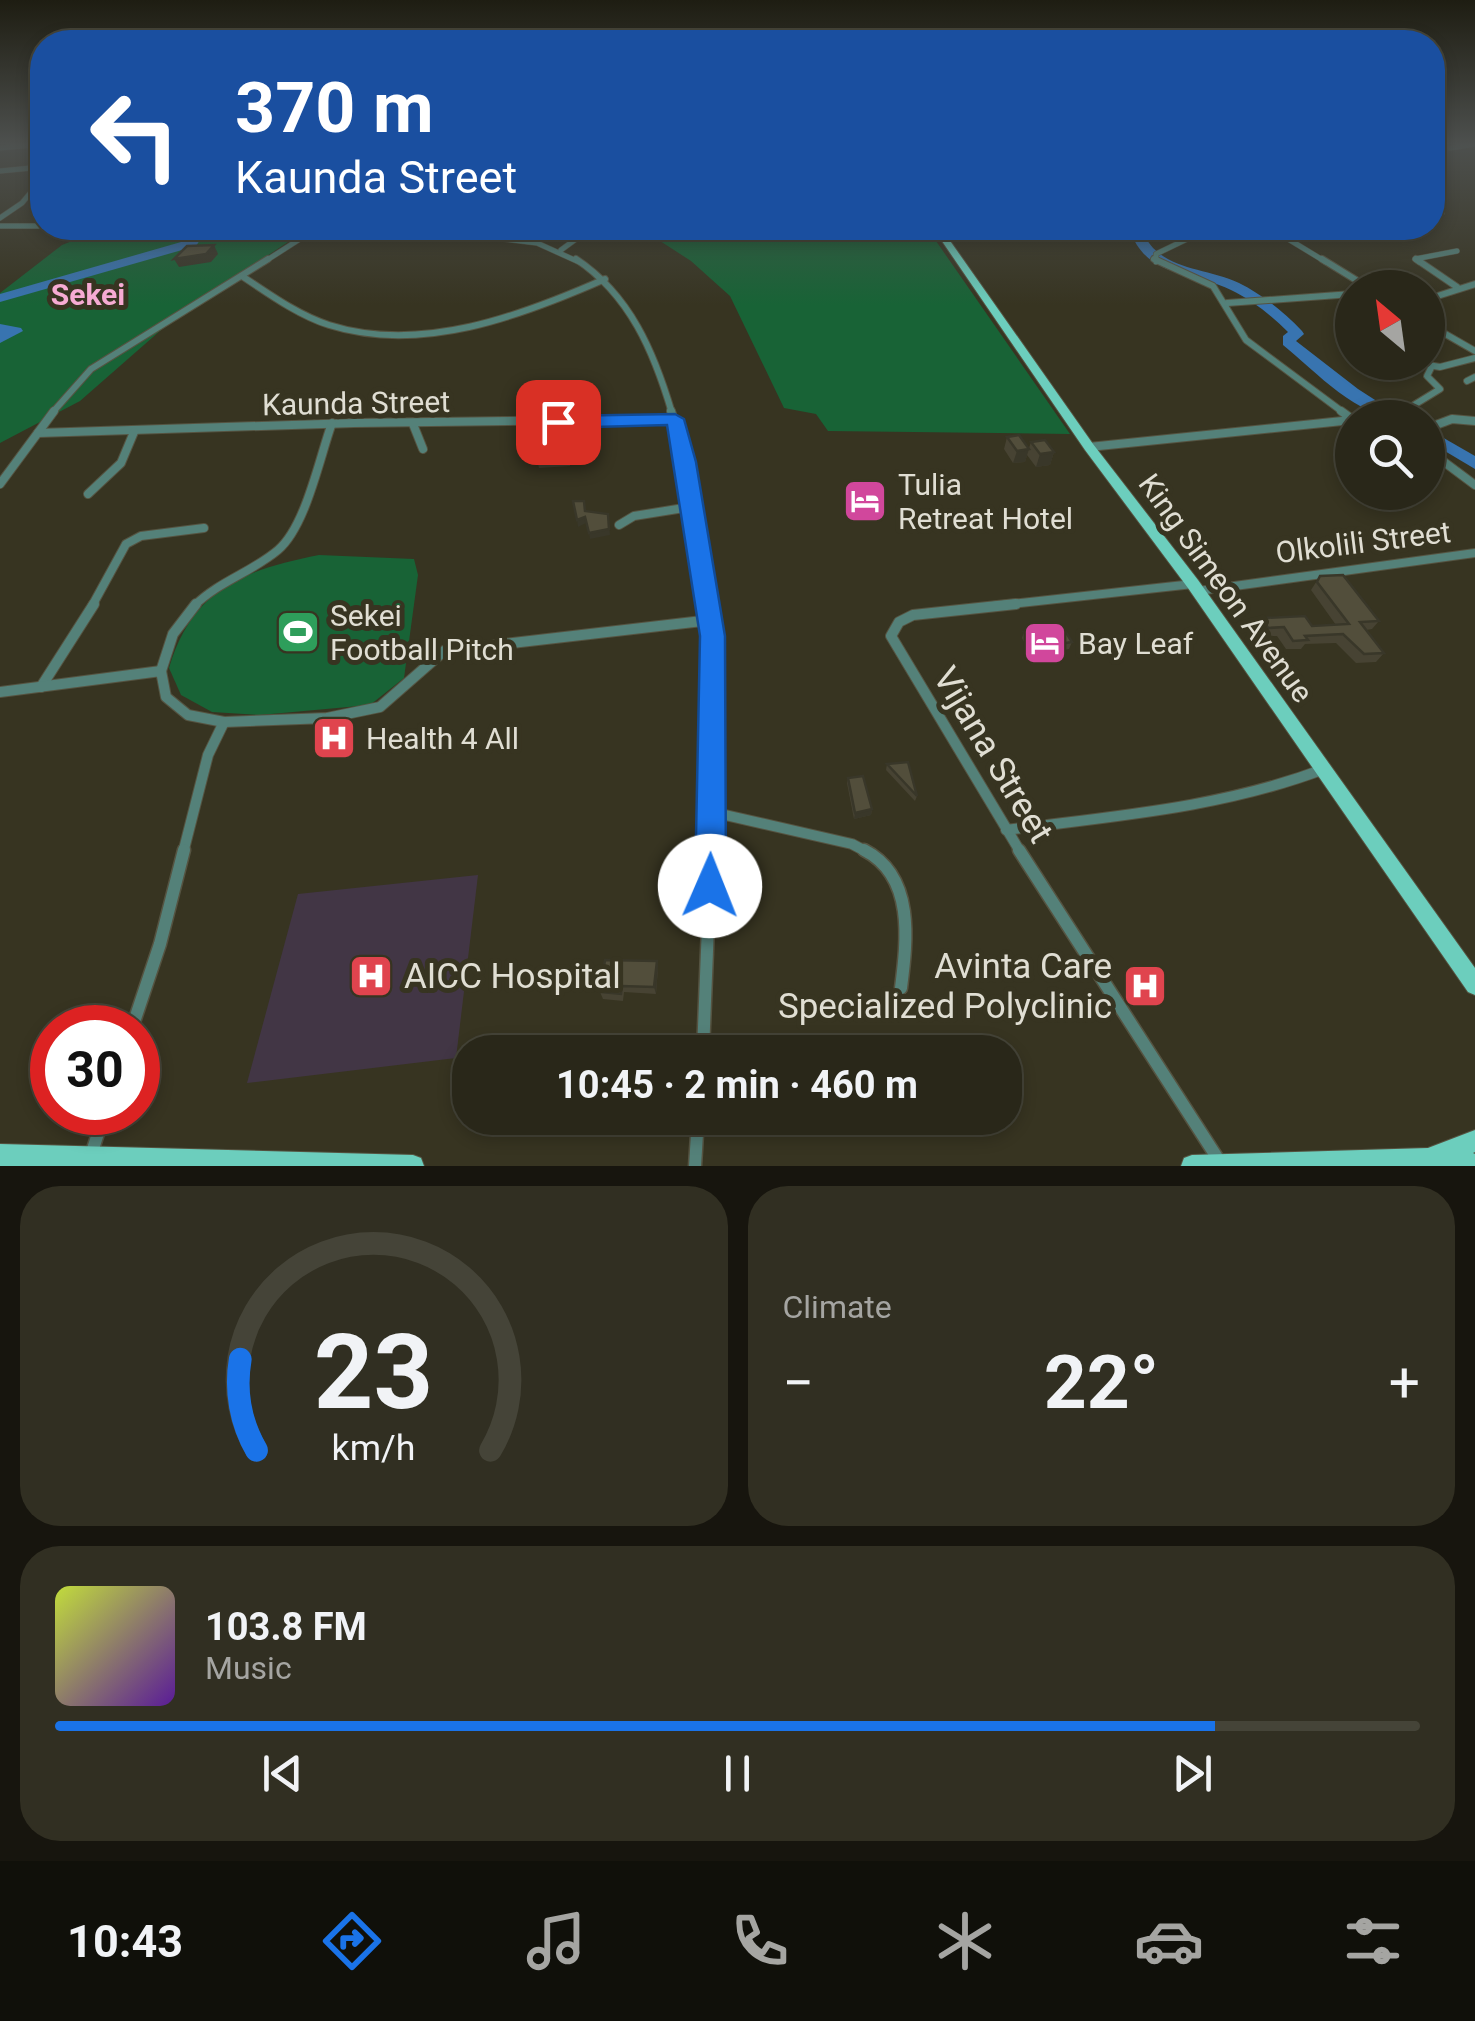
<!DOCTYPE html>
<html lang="en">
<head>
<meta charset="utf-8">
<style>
	:root { --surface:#292719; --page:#312f22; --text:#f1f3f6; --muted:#a5a5a2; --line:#454438; --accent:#1a73e8 }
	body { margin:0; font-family:Roboto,sans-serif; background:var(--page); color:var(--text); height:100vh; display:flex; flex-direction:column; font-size:38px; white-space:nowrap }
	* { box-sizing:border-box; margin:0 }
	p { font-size:32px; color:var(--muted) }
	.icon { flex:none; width:55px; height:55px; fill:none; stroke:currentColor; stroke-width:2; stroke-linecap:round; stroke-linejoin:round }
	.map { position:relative; height:1166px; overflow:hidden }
	.side { display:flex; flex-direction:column; gap:20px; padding:20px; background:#17150e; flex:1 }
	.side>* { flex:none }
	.guide { position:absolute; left:30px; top:30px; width:1415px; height:210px; border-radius:40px; box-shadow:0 5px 15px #0003,0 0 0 2px var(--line); background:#1a4fa0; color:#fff; overflow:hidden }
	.needle { width:65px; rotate:331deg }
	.buttons { position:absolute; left:1335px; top:270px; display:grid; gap:20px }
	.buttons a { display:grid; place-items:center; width:110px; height:110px; border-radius:50%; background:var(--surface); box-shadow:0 5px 15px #0003,0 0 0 2px var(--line); font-size:50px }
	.speed { position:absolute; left:30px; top:1005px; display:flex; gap:20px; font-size:50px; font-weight:700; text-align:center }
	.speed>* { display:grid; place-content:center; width:130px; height:130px; border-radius:50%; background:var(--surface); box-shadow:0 5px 15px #0003,0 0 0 2px var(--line); line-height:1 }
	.speed .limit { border:15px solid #d22; background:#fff; color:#111 }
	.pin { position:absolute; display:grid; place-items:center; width:85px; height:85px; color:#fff; margin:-42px; border-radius:20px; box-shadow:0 5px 15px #0006 }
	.me { position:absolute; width:110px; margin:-55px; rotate:1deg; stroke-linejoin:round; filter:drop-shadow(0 0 8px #0008) }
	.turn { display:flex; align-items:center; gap:35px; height:210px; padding:0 40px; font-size:45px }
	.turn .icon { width:130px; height:130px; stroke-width:2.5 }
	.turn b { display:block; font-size:70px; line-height:85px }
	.big { font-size:75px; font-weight:700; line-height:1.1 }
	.side .card { flex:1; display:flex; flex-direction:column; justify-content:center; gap:15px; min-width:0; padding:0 35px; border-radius:40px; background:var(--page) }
	.side .dial { align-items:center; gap:0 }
	.dial svg { height:260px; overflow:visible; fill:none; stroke:var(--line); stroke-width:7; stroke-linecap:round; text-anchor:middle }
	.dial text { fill:var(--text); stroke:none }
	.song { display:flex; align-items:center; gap:30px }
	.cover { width:120px; height:120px; border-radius:15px; background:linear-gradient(135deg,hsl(70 70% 55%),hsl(270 70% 35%)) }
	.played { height:10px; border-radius:5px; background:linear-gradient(90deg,var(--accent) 85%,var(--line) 85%) }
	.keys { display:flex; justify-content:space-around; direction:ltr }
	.heat { display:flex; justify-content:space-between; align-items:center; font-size:55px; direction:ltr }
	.side .tiles { flex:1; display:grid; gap:20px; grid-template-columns:1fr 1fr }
	.card:last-child { grid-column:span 2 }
	.trip { position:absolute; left:452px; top:1035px; width:570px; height:100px; border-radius:40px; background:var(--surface); box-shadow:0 5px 15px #0003,0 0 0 2px var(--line); font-weight:700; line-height:100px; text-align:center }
	.tab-bar { display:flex; height:160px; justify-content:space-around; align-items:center; background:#10100a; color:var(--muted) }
	.tab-bar .icon { width:70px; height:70px }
	.tab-bar .current { color:var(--accent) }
	.tab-bar b { font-size:45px; color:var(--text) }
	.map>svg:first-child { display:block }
	.medical { fill:#423645 }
	.green { fill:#186336 }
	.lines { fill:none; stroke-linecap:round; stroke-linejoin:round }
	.river { fill:#3874b0; fill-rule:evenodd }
	.minor-far4-casing { stroke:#555341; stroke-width:6 }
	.minor-far3-casing { stroke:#555341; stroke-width:8 }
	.minor-far2-casing { stroke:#555341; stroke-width:10 }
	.minor-far1-casing { stroke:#555341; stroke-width:12 }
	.minor-casing { stroke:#555341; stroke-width:15 }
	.primary-casing { stroke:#555341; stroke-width:2 }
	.minor-far4 { stroke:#548179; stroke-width:5 }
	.minor-far3 { stroke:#548179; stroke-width:6 }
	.minor-far2 { stroke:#548179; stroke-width:8 }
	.minor-far1 { stroke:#548179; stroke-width:10 }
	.minor { stroke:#548179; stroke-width:12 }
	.primary { fill:#6ccebd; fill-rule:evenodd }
	.wall { fill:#474333 }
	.shaded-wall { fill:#393729 }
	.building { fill:#524e3b; stroke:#393729; stroke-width:2.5 }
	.route { fill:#1a73e8; stroke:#114b97; stroke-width:2.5 }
	.labels { text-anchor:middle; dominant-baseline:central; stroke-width:10; stroke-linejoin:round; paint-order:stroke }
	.far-quarter-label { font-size:30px; font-weight:bold; fill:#f6abd3; stroke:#373421 }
	.street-label { font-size:30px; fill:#e0ded3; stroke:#373421 }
	.poi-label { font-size:30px; fill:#e0ded3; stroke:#373421; text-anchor:start }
	.near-street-label { font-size:35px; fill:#e0ded3; stroke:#373421 }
	.near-poi-label { font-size:35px; fill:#e0ded3; stroke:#373421; text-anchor:end }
</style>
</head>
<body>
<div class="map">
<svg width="1475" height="1166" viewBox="0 0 1475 1166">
	<rect width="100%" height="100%" fill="#373421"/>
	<polygon class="medical" points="478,875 456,1058 247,1083 298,894"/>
	<g class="green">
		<polygon points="105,228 309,228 177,316 80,401 0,443 0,293 62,245"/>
		<polygon points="640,228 927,228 1070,434 828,431 816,414 784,408 730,296 691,261"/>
		<path d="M 319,555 L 414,559 L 418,575 L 404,678 L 370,705 L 260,715 L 212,712 L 181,695 L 169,668 C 192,589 244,570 319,555 Z"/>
	</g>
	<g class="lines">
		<g class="river">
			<polygon points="196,228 208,228 196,246 0,302 0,294 188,240"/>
			<path d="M 1129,228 L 1141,228 C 1157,271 1202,266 1239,283 C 1263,295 1284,312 1302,331 L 1304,334 L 1296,341 L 1358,389 L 1403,418 C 1356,418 1318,373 1283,345 L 1283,336 L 1288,332 C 1271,315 1252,300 1231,290 C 1191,270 1146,279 1129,228 Z"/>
			<polygon points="0,324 21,328 23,331 0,343"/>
			<polygon points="1428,429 1475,456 1475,469 1428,441"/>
		</g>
		<g class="minor-far4-casing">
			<g id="minor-far4">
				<polyline points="0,148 42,144"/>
				<polyline points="1450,148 1475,144"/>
				<polyline points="0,171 42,167"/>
				<polyline points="1432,209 1442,213"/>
				<polyline points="0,218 22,203 42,179"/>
				<polyline points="0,226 42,226"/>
				<polyline points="416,228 537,243 579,262"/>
				<polyline points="1270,228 1326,262"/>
				<polyline points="561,250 591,228"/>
				<polyline points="264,262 317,228"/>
				<polyline points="1156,262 1156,254 1210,228"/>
				<polyline points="1419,262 1415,259 1457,251"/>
			</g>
		</g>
		<g class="minor-far3-casing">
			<g id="minor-far3">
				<path d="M 576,259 C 630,295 654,352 672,413"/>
				<polyline points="1154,259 1213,286 1246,340 1344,413"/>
				<polyline points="1322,259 1369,288"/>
				<polyline points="1416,259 1457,287"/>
				<path d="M 242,276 C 269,294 298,315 329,325 C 421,354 521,316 605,279"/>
				<polyline points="1361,283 1411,279"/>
				<polyline points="1428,299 1475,284"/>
				<polyline points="1227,303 1352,294"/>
				<polyline points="1428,324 1475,351"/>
				<polyline points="1410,362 1440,367 1475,358"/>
				<polyline points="1467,381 1475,377"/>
				<polyline points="1414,405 1440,389 1427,376 1431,368"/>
				<polyline points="52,413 91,369 268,259"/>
			</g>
		</g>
		<g class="minor-far2-casing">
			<g id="minor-far2">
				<polyline points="671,411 686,462 708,606"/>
				<polyline points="1341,411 1352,419"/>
				<polyline points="413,424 423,449"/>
				<polyline points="1428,428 1452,419 1475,421"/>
				<polyline points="38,433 354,423 675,419"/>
				<polyline points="1089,447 1352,420"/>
				<polyline points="1428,450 1475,485"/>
				<polyline points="0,484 54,411"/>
				<polyline points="88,494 121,463 134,432"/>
				<polyline points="619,525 634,516 690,507"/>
				<polyline points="1198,591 1475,553"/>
				<polyline points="92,606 126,544 141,536 204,528"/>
				<path d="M 194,606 C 218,582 252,572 278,550 C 306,526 319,459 332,423"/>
				<polyline points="993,606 1193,584"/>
			</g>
		</g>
		<g class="minor-far1-casing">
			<g id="minor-far1">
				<polyline points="708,604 713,636 711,853"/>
				<polyline points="1016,604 913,615 899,622 891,636 1021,853"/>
				<polyline points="161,671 173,634 196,604"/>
				<polyline points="41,687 94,604"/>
				<polyline points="0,692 161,671 166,697 188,715 224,722 327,718 380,707 444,651 711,620"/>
				<polyline points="712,812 852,844 869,853"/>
				<path d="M 1006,830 C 1114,816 1221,808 1324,769"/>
				<polyline points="183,853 208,755 224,722"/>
			</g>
		</g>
		<g class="minor-casing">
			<g id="minor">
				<path d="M 864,850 C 915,876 907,940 901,988"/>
				<polyline points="1019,850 1220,1162"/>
				<polyline points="132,1028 160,944 184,850"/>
				<polyline points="703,1052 711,850"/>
				<polyline points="91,1155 105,1112"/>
				<polyline points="695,1166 698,1118"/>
			</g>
		</g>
		<g class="primary-casing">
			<g id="primary">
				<polygon points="933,228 941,228 1093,444 1198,580 1475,968 1475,995 1468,992 1188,588 1085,450"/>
				<polygon points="1475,1130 1475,1152 1473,1153 1475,1154 1475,1166 1181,1166 1184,1158 1192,1155 1428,1148"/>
				<polygon points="0,1144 413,1155 421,1158 424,1166 0,1166"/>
			</g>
		</g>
		<use href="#minor-far4" class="minor-far4"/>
		<use href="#minor-far3" class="minor-far3"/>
		<use href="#minor-far2" class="minor-far2"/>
		<use href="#minor-far1" class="minor-far1"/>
		<use href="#minor" class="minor"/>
		<use href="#primary" class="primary"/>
	</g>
	<g class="wall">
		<polygon points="1007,437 1029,448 1031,442 1054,452 1050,465 1036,467 1027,455 1025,462 1013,463 1004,449"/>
		<polygon points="569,439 571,448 570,466 539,468 537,459"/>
		<polygon points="1320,576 1379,621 1372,629 1366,630 1384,653 1376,662 1356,663 1336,643 1305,644 1301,649 1286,649 1277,636 1262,636 1255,627 1262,618 1312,626 1336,625 1311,590"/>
		<polygon points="1024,632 1072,642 1069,649 1031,655 1022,638"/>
		<polygon points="887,764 917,796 915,801 886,770"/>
		<polygon points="848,778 872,809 871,815 854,819 847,783"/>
		<polygon points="657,961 658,968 656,994 624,992 623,1001 603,999 600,992"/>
	</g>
	<g class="shaded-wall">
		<polygon points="214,245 218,254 211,262 179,267 174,259"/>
		<polygon points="1029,449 1025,462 1013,463 1017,451"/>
		<polygon points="1054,452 1050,465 1036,467 1040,454"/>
		<polygon points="608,514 610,535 590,539 589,533"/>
		<polygon points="585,517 586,523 578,527 577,520"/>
		<polygon points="872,809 871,815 854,819 855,813"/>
		<polygon points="657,961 658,968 656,994 654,987"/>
	</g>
	<g class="building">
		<polygon points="214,245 206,254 174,259 187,246"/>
		<polygon points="1019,435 1029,449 1017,451 1007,437"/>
		<polygon points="569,439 568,457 537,459 538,441"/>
		<polygon points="1045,440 1054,452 1040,454 1031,442"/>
		<polygon points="573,501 584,501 585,511 608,514 609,529 589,533 585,517 577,520"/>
		<polygon points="1343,575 1379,621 1360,622 1384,653 1364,654 1343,634 1305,636 1308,640 1293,641 1284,627 1268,628 1262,618 1305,616 1312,626 1349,624 1317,582 1320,576"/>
		<polygon points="1062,626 1072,642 1034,648 1024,632"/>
		<polygon points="908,762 917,796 887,764"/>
		<polygon points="863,776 872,809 855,813 848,778"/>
		<polygon points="605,960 657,961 654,987 622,986 621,994 600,992"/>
	</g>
	<linearGradient id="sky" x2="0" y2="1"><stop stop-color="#1e1d12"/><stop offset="0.47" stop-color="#4d504e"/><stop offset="1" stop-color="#4d504e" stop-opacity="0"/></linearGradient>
	<rect width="1475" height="305" fill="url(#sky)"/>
	<polygon class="route" points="675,414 684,419 696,462 725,636 726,886 721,897 710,901 700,897 695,886 700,636 667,425 558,428 548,422 558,416"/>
	<defs>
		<g id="hotel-square" transform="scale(2.25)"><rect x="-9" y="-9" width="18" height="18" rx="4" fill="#d1479c" stroke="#373421"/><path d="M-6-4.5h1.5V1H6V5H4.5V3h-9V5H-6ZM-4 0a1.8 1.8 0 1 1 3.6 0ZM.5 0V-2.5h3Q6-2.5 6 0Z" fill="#fff"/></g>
		<g id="stadium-square" transform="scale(2.25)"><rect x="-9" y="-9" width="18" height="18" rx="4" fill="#2e9e5b" stroke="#373421"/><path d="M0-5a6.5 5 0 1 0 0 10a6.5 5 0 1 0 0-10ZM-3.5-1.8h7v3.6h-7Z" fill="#fff"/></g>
		<g id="hospital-square" transform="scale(2.25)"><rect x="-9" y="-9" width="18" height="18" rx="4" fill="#e0444e" stroke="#373421"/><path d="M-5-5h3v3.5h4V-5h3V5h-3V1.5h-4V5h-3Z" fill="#fff"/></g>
	</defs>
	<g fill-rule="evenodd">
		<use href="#hotel-square" x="865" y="501"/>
		<use href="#stadium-square" x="298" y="632"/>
		<use href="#hotel-square" x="1045" y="643"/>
		<use href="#hospital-square" x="334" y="738"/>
		<use href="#hospital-square" x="371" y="976"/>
		<use href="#hospital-square" x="1145" y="986"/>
	</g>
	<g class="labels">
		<g class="far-quarter-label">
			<text x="88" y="294">Sekei</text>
		</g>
		<g class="street-label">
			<text transform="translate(356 403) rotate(-1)">Kaunda Street</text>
			<text transform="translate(1363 542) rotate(-7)">Olkolili Street</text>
			<text transform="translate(1226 588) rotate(54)">King Simeon Avenue</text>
		</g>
		<g class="poi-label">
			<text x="898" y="484">Tulia<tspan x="898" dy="34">Retreat Hotel</tspan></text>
			<text x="330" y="615">Sekei<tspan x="330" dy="34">Football Pitch</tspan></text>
			<text x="1078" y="643">Bay Leaf</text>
			<text x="366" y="738">Health 4 All</text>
		</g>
		<g class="near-street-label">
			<text transform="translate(993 755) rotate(59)">Vijana Street</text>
		</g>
		<g class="near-poi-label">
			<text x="1112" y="966">Avinta Care<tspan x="1112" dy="40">Specialized Polyclinic</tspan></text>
			<text x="404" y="976" text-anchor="start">AICC Hospital</text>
		</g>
	</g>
</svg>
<div class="buttons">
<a><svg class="needle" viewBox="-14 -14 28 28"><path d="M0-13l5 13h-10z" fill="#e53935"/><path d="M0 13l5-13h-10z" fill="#a5a5a2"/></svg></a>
<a><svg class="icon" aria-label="search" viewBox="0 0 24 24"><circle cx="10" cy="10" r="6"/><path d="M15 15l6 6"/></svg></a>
</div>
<div class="speed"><div class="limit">30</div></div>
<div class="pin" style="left:558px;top:422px;background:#d93025"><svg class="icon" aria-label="arrive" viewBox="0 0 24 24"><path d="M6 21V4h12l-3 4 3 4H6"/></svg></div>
<svg class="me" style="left:710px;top:886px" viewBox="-20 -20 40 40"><circle r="19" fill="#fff"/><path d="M0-13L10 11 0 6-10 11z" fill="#1a73e8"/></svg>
<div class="trip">10:45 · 2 min · 460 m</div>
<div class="guide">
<div class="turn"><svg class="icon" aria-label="left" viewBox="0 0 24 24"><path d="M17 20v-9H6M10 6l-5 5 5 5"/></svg><div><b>370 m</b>Kaunda Street</div></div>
</div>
</div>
<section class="side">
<div class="tiles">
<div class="card dial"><svg viewBox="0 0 100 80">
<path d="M14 69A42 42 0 1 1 86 69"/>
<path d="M14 69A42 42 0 0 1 9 41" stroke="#1a73e8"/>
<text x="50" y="56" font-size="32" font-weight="700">23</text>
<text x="50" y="72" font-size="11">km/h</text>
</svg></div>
<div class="card"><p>Climate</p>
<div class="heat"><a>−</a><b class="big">22°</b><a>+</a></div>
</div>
<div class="card">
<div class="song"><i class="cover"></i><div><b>103.8 FM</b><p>Music</p></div></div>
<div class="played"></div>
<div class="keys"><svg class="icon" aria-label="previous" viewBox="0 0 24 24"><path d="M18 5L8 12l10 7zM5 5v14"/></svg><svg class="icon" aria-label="pause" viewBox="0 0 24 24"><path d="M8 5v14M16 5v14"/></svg><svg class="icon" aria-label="next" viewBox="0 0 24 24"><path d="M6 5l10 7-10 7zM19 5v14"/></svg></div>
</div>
</div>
</section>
<nav class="tab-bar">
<b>10:43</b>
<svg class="icon current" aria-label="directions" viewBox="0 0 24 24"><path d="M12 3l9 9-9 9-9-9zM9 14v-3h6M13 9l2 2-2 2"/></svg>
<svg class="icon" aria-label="music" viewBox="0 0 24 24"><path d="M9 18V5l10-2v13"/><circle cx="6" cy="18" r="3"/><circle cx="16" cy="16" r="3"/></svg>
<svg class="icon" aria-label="phone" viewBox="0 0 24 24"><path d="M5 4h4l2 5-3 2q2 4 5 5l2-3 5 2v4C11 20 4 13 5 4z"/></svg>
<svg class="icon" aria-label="climate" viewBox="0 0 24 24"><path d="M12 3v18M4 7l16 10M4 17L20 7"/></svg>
<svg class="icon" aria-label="car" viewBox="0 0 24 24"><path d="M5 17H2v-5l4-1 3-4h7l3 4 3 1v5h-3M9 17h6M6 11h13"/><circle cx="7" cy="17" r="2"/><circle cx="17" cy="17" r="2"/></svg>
<svg class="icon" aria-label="filters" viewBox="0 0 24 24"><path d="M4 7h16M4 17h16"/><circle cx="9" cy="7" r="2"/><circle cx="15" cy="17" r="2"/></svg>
</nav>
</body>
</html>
